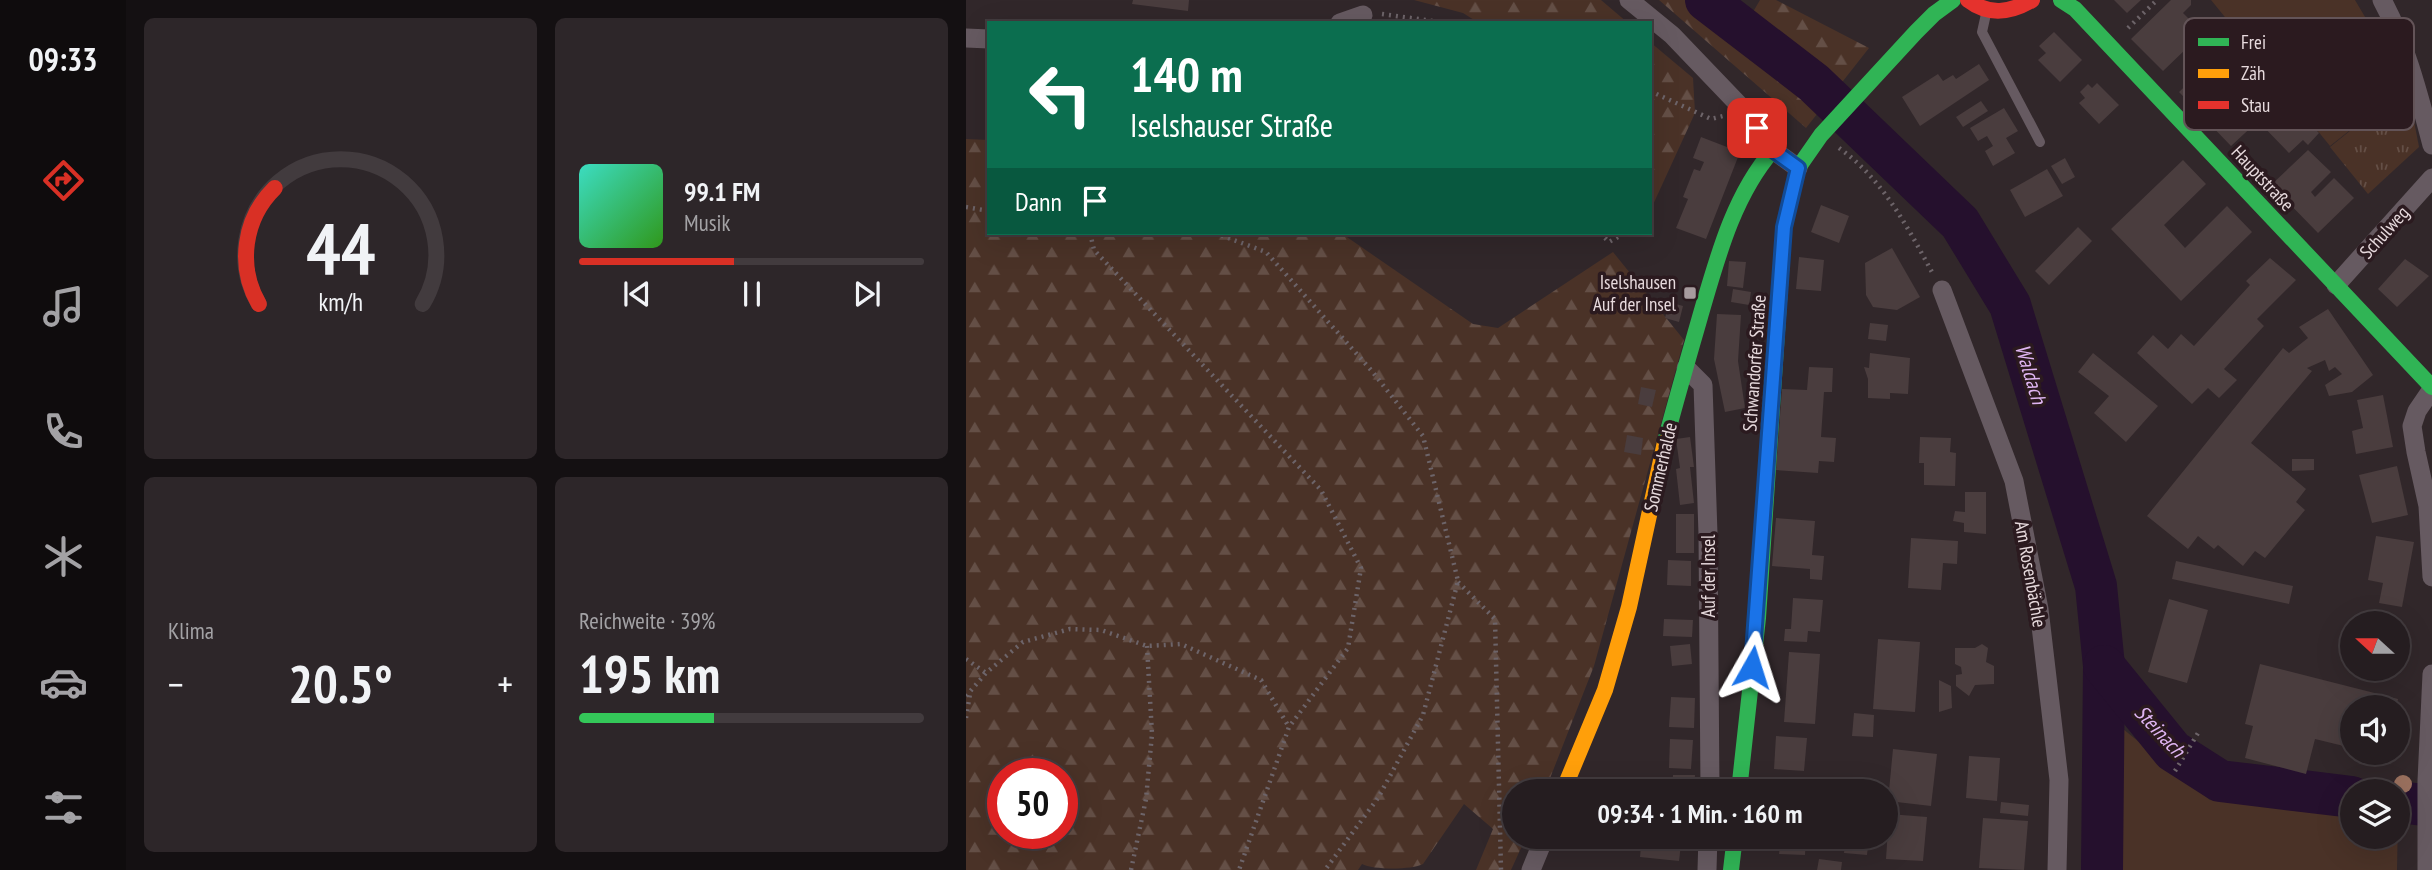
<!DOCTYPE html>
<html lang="de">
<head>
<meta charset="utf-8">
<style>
	:root { --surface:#251d20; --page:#2d2629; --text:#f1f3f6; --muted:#a3a2a5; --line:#423b3e; --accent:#d93025 }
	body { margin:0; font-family:"PT Sans Narrow",sans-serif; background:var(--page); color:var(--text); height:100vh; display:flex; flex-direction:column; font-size:26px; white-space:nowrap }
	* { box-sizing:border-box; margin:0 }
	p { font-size:23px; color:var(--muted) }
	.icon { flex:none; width:38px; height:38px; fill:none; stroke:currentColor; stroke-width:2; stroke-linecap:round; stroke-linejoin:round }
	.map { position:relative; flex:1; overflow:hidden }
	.drawer { display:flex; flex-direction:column; gap:18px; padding:18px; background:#141012; width:840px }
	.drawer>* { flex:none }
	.banner { position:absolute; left:21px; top:21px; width:665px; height:214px; border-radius:0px; box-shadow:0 7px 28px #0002,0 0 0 2px var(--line); background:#0b6e4f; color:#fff; overflow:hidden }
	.needle { width:46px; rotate:291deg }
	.buttons { position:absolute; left:1374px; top:611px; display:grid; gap:14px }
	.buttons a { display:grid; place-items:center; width:70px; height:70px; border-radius:50%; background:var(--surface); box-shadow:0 7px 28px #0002,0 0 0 2px var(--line); font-size:35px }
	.speed { position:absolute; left:21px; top:758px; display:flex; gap:14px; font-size:35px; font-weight:700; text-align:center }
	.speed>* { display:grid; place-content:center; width:91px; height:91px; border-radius:50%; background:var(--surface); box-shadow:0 7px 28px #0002,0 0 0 2px var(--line); line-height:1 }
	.speed .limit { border:10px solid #d22; background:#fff; color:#111 }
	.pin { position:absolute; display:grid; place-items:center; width:60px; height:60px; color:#fff; margin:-30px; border-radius:14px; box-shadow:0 4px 10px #0006 }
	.me { position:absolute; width:77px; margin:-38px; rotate:6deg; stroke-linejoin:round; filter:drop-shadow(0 0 5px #0008) }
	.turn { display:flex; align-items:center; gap:24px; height:147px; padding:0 28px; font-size:32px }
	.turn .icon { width:91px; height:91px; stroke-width:2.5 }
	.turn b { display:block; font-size:49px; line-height:60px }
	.then { display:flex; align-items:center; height:66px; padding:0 28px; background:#0003; gap:14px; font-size:26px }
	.big { font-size:52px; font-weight:600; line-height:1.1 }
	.drawer .card { flex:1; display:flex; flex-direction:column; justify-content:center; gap:10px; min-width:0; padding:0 24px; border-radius:10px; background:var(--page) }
	.drawer .dial { align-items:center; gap:0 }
	.dial svg { height:182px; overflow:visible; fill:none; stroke:var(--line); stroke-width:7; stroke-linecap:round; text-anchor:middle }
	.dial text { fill:var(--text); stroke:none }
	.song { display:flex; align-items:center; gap:21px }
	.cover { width:84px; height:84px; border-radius:10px; background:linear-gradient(135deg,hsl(170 70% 55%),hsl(110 70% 35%)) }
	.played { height:7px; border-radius:4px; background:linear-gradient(90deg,var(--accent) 45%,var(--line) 45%) }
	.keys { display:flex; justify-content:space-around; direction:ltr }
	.heat { display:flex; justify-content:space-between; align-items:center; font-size:38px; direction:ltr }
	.charge { height:10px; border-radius:5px; background:linear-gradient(90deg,#34c759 39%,var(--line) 0) }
	.drawer .tiles { flex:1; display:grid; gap:18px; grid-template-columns:repeat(2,1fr) }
	.trip { position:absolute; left:536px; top:779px; width:396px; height:70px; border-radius:35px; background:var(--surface); box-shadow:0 7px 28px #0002,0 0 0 2px var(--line); font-weight:600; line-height:70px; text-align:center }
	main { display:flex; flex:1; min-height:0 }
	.tabs { display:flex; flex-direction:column; width:126px; justify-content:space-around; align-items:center; background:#0f0c0d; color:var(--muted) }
	.tabs .icon { width:49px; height:49px }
	.tabs .current { color:var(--accent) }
	.tabs b { font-size:32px; color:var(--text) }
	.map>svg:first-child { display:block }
	.grass { fill:#4a3227 }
	.forest { fill:url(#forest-firs); fill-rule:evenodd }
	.park { fill:url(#park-tufts) }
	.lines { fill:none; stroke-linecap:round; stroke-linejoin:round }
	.river { stroke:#25102d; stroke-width:42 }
	.building { fill:#4a3d3e }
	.path { stroke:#6d6469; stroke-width:4.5; stroke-dasharray:2 5; stroke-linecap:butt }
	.lane { stroke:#665a61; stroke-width:10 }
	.street { stroke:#665a61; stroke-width:19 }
	.fast { stroke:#30b455; stroke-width:16 }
	.slow { stroke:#ff9f0a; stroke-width:16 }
	.jam { stroke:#e5322d; stroke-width:16 }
	.tree { fill:#9b715f }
	.route-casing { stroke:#114b97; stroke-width:18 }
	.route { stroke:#1a73e8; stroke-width:12 }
	.poi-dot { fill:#a79b9e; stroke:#2b1a1f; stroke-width:2.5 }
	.labels { text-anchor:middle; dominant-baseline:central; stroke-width:7; stroke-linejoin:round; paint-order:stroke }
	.street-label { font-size:19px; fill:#e7dadd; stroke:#2b1a1f }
	.poi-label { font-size:19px; fill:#e7dadd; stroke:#2b1a1f; text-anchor:end }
	.water-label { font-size:21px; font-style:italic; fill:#dfb5f2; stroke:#2b1a1f }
	.key { fill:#2b1a1f; stroke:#635458; stroke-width:2 }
	.key-label { font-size:19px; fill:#e7dadd }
</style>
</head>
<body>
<main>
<nav class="tabs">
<b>09:33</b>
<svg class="icon current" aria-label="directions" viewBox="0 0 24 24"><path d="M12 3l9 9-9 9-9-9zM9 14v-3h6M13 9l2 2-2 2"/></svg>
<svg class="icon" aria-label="music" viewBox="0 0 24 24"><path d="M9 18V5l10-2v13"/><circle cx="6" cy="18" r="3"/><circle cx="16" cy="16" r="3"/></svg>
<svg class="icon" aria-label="phone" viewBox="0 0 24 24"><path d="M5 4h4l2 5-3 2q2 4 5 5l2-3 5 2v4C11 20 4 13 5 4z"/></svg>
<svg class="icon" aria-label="climate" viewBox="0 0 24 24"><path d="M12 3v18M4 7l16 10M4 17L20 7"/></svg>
<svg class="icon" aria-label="car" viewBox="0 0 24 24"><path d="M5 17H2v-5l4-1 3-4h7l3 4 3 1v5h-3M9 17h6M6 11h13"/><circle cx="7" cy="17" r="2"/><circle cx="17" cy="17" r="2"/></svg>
<svg class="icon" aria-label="filters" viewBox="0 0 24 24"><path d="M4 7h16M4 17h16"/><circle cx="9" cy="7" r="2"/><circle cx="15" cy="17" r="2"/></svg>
</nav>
<section class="drawer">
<div class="tiles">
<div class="card dial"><svg viewBox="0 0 100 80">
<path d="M14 69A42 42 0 1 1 86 69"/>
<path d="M14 69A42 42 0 0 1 21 18" stroke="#d93025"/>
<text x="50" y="56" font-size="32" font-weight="700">44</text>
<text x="50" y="72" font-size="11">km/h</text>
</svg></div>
<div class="card">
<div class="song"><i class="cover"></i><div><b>99.1 FM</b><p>Musik</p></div></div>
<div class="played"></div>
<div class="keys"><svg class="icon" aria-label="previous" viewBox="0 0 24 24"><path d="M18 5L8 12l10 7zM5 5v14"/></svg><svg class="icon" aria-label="pause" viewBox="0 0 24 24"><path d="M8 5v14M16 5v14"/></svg><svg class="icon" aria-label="next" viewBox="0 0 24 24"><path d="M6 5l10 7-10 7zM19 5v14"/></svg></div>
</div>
<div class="card"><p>Klima</p>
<div class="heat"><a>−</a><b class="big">20.5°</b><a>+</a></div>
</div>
<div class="card"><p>Reichweite · 39%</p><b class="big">195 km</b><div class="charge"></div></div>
</div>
</section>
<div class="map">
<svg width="1466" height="870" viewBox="0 0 1466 870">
	<defs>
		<pattern id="forest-firs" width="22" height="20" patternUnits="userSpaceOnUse" patternTransform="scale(1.75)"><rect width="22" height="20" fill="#4a3227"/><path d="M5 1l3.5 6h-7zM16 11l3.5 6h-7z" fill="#644f46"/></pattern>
		<pattern id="park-tufts" width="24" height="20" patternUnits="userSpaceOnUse" patternTransform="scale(1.75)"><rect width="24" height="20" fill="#4a3227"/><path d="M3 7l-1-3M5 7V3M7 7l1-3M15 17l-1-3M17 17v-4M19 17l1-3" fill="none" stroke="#644f46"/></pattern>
	</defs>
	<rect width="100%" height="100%" fill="#31272a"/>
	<g class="grass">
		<polygon points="1245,0 1389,0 1405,27 1428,21 1441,85 1364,146"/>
		<polygon points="1140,715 1244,800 1386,814 1386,836 1432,836 1432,818 1431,870 1142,870"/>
	</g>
	<g class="forest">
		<polygon points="448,0 635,0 662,23 513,23 497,13"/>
		<polygon points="693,0 770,0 787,12 794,0 810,0 903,48 840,128"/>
		<polygon points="684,42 727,78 729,113 685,209"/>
		<path d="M 0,139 L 23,140 L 23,233 L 375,233 L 507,324 L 532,328 L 647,252 L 718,340 L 628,666 L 579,791 L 548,791 L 548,836 L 560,837 L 545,870 L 510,870 L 527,829 L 498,804 L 457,864 C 446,870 407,870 396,864 L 392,870 L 0,870 ZM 37,774 L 96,774 L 96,833 L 37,833 Z"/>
	</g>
	<polygon class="park" points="1441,85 1453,147 1402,194 1364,147"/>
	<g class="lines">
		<g class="river">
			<polyline points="740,0 848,83 994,223 1044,305 1130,586 1138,666 1136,870"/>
			<polyline points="1138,666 1207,751 1254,781 1386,797"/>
			<polyline points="1432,802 1466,806"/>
		</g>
	</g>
	<g class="building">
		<polygon points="167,0 223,0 222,11 166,4"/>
		<polygon points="1148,0 1175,0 1161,13"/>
		<polygon points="1205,0 1225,0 1225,5 1217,13 1246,42 1231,56 1222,47 1197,71 1165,39"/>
		<polygon points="1088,32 1116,60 1094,82 1072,60 1080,53 1073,46"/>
		<polygon points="1013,64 1023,80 954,126 936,97 972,74 977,81 987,75 990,79"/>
		<polygon points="1239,67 1269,98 1290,77 1298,86 1303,81 1353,133 1342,145 1337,140 1323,153 1292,121 1265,146 1213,92"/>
		<polygon points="1131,83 1153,105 1133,124 1113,103 1119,98 1114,92 1122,84 1126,88"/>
		<polygon points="1015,101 1022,111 997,127 990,117"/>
		<polygon points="1038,108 1052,131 1040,138 1049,153 1027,166 1019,151 1027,146 1021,136 1012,141 1004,128"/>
		<polygon points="735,137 774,152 740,239 710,228 722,199 717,197 728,169 734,171 738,162 727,158"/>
		<polygon points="1342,150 1365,172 1345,192 1349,197 1368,178 1388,198 1352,233 1305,185"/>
		<polygon points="1099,158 1109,177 1096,184 1085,166"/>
		<polygon points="1217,160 1240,184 1198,225 1219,248 1261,206 1286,232 1215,301 1145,229"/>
		<polygon points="1081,169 1097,196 1059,217 1044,190"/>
		<polygon points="855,205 883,216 873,243 845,232"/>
		<polygon points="1112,227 1126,241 1083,285 1069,271"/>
		<polygon points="926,248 954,297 931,310 907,307 900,295 899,263"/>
		<polygon points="833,257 858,260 855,291 830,289"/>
		<polygon points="1304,258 1330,280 1291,319 1298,326 1258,369 1271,380 1253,398 1242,388 1226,404 1171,353 1187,335 1202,349 1215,334 1228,346 1284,285 1280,281"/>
		<polygon points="1439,259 1463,276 1431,307 1412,289"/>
		<polygon points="763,261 780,262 777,288 761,286"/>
		<polygon points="767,289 785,292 783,305 765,302"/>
		<polygon points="703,302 717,306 713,322 699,318"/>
		<polygon points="1362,309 1407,375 1386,392 1363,396 1359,385 1376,374 1369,367 1363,371 1359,360 1341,368 1346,371 1285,443 1340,489 1330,502 1339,510 1299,558 1289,551 1277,566 1252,545 1248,549 1232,536 1222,549 1181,516 1317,348 1323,353 1342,338 1333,327"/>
		<polygon points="751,314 775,315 772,361 779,408 759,412 748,359"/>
		<polygon points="904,323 922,325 920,341 902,339"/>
		<polygon points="904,353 944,358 942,394 924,393 924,399 902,398 902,379 898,367 903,368"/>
		<polygon points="1127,353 1192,406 1160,442 1128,413 1143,396 1112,372"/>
		<polygon points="843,367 867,368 866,392 858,392 855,437 870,438 868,462 853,461 852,473 810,470 816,389 841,390"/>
		<polygon points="675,387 690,390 686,407 672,404"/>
		<polygon points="1417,395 1427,447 1390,454 1386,431 1397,428 1391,400"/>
		<polygon points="661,435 677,438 675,455 658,452"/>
		<polygon points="724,437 728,467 724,467 728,503 714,505 710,469 714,468 710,439"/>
		<polygon points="954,437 985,438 984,452 990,453 989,486 958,485 958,463 953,463"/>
		<polygon points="1326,459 1348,459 1348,470 1326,471"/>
		<polygon points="1431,466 1442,515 1406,523 1393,475"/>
		<polygon points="999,492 1020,492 1020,534 998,532 998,523 987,521 989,511 999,512"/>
		<rect x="710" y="514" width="18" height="39"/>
		<polygon points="810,518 849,521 846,555 858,556 856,580 844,579 844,569 806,566"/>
		<polygon points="1410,536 1448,542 1436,607 1413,603 1417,583 1402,580"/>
		<polygon points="945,538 992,541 991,564 977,563 975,590 942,588"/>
		<polygon points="702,560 725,561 725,586 701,585"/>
		<polygon points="1210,561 1327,586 1323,604 1206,579"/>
		<polygon points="827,598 857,600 854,632 842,631 841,642 818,641 819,629 825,629"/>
		<polygon points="1203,599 1242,610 1221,683 1182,672"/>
		<polygon points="698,619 727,620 726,637 697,636"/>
		<polygon points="1381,628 1386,629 1386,654 1375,652"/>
		<polygon points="912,639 954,642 949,712 907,709"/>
		<polygon points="724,644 726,664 706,666 704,646"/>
		<polygon points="1016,644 1022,648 1020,662 1028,666 1028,684 1009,685 1003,696 990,686 990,675 996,674 995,667 989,664 989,648 1009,648"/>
		<polygon points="823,652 854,654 849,724 818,722"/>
		<polygon points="1294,664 1432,699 1430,707 1386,707 1386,748 1349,739 1340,774 1279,758 1287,726 1279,724"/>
		<polygon points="973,680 985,686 986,708 973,712"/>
		<polygon points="705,697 729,698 728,728 703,727"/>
		<polygon points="888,713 908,715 907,737 886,736"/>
		<polygon points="810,736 841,738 838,771 808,769"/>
		<polygon points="704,739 727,740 725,769 703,768"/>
		<polygon points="927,749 971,754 965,806 922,801"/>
		<polygon points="1003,756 1034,758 1031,801 1000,798"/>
		<polygon points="707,775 729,775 728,791 706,791"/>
		<polygon points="884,786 912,789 912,791 884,791"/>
		<polygon points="1035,802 1063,805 1062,816 1034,813"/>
		<polygon points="923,814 961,817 957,861 920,859"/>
		<polygon points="1017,818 1062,821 1058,870 1013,868"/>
		<polygon points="676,836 716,836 713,861 674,857"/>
		<polygon points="807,836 840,836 839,855 813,854 814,845 806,844"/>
		<polygon points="880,836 903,836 901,855 878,853"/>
		<polygon points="853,859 876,862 875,870 851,870"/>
	</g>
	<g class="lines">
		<g class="path">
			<polyline points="416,14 481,23"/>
			<polyline points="1162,28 1191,0"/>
			<polyline points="684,91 745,119 757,116"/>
			<path d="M 873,148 C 917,179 942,228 967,274"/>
			<polyline points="0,207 23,211"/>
			<polyline points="124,233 128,250 355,490 395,568 382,648 323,727 273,870"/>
			<polyline points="249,233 300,252 405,370 457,436 492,581 457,715 412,798 359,870"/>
			<polyline points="634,233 643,242 659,233"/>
			<polyline points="492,582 529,619 535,870"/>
			<polyline points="0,659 20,673"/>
			<polyline points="0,696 20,673 57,642 104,629 135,630 181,646 215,644 295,680 323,727"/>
			<polyline points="0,718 4,694"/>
			<polyline points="1209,771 1232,733"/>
			<polyline points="165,870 180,799 186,734 181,646"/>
		</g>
		<polyline class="lane" points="1020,14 1016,32 1074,142"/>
		<g class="street">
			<polyline points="663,0 706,35 775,107 807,150 832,168"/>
			<path d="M 1416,0 C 1440,44 1453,96 1466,145"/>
			<polyline points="374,23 397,15"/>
			<polyline points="0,38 23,39"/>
			<polyline points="1370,285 1466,178"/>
			<polyline points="976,290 1048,481 1073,609 1093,780 1091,870"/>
			<polyline points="720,368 737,385 742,534 744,791"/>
			<polyline points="1466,389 1451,411 1446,426 1450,452 1462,506 1466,577"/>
			<polyline points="565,870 579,836"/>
			<polyline points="741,870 742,836"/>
			<polyline points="1461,870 1461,781 1466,674"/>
		</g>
		<g class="fast">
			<polyline points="1095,0 1109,9 1466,387"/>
			<path d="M 699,442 C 710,400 722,359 734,317 C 751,259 767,196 807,150"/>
			<polyline points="773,791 792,618 818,227 832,168 855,135 950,32 968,14 987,0"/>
			<polyline points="765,870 769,836"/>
		</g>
		<polyline class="slow" points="597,791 639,690 663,607 699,442"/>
		<path class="jam" d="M 1002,0 C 1023,16 1044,13 1066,0"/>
	</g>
	<circle class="tree" cx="1437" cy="784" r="9"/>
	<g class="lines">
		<g class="route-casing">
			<polyline id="route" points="786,667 818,227 832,168 807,150 791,128"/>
		</g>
		<use href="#route" class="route"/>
	</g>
	<rect class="poi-dot" x="717" y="286" width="14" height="14" rx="3.5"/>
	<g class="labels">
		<g class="street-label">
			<text transform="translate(1297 178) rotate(47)">Hauptstraße</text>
			<text transform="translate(1418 232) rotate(-48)">Schulweg</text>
			<text transform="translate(788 363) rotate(-86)">Schwandorfer Straße</text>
			<text transform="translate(694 467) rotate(-77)">Sommerhalde</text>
			<text transform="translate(1065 574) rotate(80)">Am Rosenbächle</text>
			<text transform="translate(742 576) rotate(-90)">Auf der Insel</text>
		</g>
		<g class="poi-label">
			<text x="710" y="282">Iselshausen<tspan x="710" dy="22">Auf der Insel</tspan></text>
		</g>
		<g class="water-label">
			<text transform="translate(1065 374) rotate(73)">Waldach</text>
			<text transform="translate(1194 731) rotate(47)">Steinach</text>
		</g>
	</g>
	<rect x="1218" y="18" width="230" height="112" rx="10" class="key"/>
	<rect x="1232" y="38" width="31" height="8" fill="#30b455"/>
	<rect x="1232" y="69" width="31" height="9" fill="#ff9f0a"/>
	<rect x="1232" y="101" width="31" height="8" fill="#e5322d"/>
	<g class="key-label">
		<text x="1275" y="49">Frei</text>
		<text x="1275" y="80">Zäh</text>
		<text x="1275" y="112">Stau</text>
	</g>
</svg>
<div class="buttons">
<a><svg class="needle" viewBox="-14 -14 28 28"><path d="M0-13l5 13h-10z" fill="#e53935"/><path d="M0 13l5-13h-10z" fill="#a3a2a5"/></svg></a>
<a><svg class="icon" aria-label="sound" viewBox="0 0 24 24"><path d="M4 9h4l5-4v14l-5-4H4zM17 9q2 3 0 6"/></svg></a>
<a><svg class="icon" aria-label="layers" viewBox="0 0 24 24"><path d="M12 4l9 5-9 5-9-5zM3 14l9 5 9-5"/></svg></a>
</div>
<div class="speed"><div class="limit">50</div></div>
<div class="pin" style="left:791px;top:128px;background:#d93025"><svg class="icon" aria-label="arrive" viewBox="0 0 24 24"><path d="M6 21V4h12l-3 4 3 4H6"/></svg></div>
<svg class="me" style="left:786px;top:667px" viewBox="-20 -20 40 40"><path d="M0-17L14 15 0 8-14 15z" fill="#1a73e8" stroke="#fff" stroke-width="4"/></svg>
<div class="trip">09:34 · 1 Min. · 160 m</div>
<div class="banner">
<div class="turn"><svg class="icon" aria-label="left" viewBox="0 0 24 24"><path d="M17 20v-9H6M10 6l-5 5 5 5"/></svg><div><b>140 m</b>Iselshauser Straße</div></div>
<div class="then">Dann<svg class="icon" aria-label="arrive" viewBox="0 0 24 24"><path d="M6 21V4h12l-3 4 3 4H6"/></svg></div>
</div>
</div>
</main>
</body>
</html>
